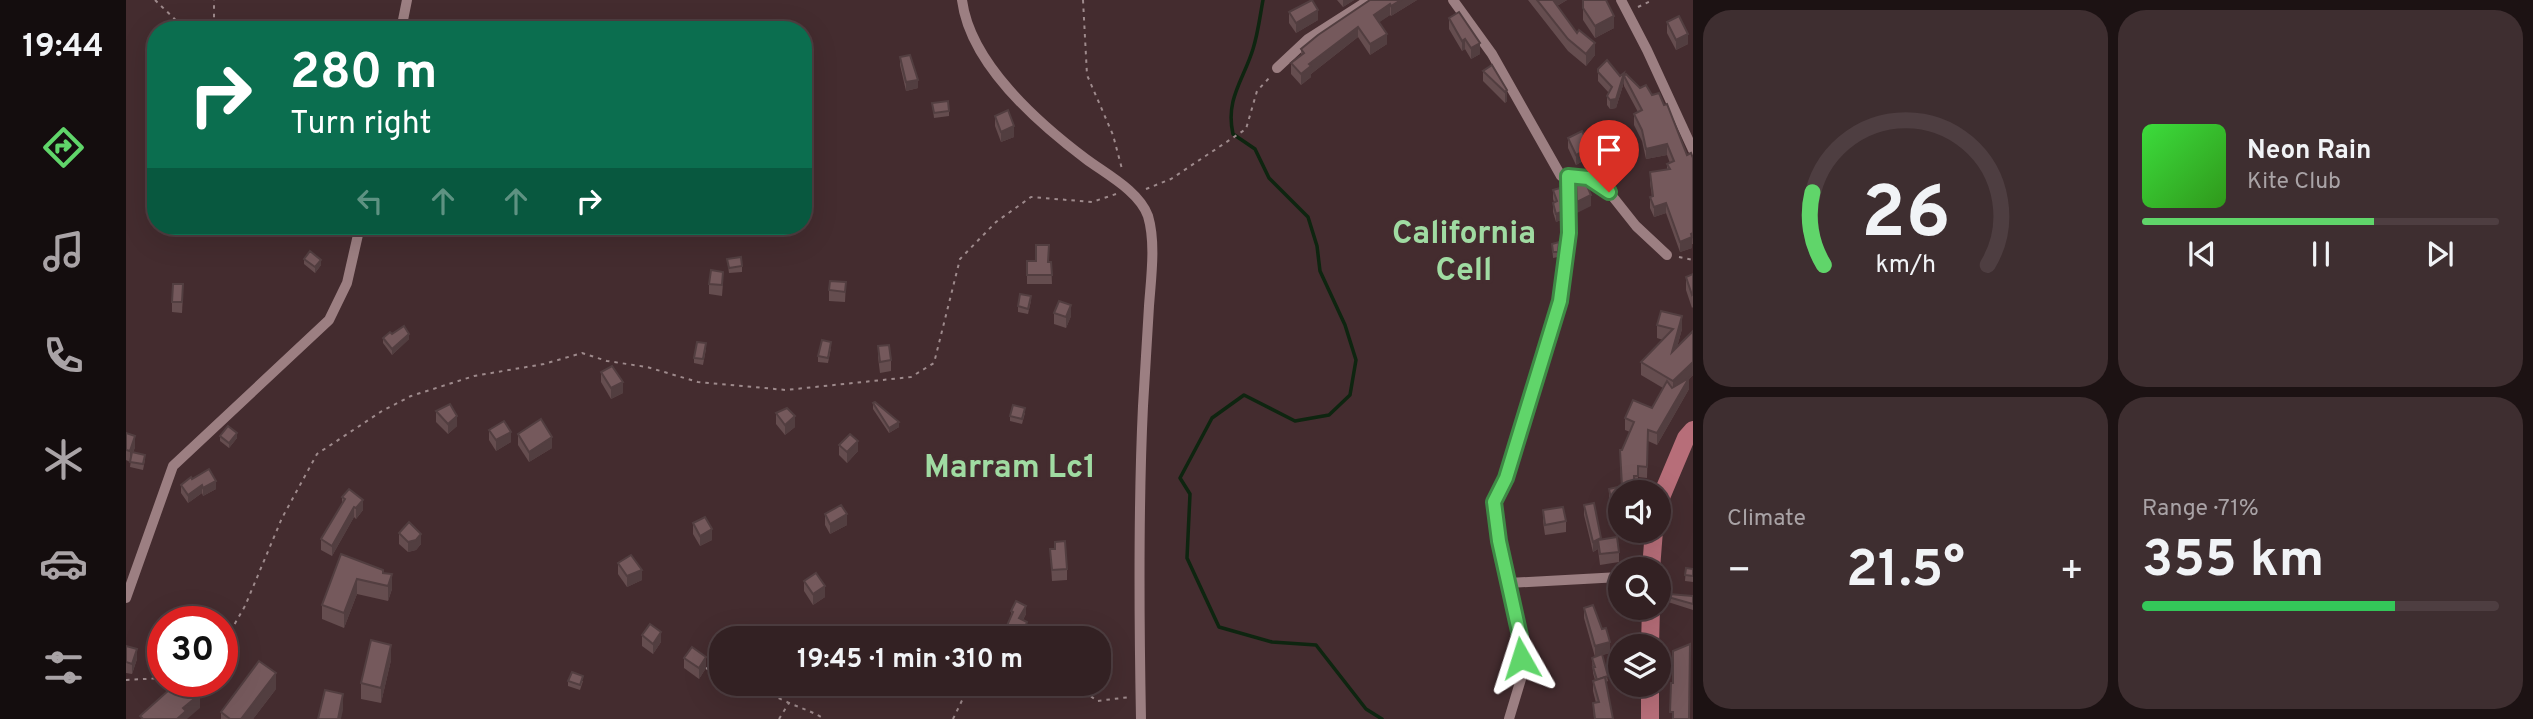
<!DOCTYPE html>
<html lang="en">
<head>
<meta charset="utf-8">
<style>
	:root { --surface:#332123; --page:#3e2e30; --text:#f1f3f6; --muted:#a9a3a6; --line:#4e3e41; --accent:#60d56a }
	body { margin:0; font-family:Overpass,sans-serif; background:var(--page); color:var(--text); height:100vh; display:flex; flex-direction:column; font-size:26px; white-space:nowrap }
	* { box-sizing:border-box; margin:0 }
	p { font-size:23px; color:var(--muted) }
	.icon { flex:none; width:38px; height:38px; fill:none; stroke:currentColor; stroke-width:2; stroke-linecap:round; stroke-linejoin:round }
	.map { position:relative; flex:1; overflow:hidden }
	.drawer { display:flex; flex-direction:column; gap:10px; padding:10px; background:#1c1213; width:840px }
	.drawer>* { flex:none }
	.top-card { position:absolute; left:21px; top:21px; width:665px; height:214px; border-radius:28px; box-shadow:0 7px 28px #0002,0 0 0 2px var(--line); background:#0b6e4f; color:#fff; overflow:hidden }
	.buttons { position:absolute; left:1482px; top:480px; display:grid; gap:14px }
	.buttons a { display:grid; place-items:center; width:63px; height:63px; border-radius:50%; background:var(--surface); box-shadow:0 7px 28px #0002,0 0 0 2px var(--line); font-size:35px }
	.speed { position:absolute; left:21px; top:606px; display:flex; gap:14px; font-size:35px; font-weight:700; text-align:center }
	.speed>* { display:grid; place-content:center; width:91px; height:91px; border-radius:50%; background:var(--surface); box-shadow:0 7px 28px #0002,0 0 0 2px var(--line); line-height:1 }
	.speed .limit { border:10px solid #d22; background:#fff; color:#111 }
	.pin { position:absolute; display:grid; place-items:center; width:60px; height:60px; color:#fff; margin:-72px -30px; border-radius:50% 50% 50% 0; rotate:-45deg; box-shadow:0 0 7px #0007 }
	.pin .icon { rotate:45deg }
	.me { position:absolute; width:77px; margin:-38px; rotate:354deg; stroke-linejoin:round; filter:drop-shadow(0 0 5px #0008) }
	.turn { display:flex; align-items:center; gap:24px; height:147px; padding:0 28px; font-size:32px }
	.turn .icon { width:91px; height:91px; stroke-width:2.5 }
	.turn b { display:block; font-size:49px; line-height:60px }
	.lanes { display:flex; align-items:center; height:66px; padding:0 28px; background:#0003; justify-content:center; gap:35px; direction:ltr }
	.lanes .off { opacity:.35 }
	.big { font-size:52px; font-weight:700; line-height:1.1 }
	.drawer .tile { flex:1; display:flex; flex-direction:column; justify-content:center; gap:10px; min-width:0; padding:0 24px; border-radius:28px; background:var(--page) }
	.drawer .dial { align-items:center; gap:0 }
	.dial svg { height:182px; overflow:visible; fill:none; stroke:var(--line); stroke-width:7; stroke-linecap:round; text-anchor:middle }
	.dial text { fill:var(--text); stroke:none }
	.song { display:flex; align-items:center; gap:21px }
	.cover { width:84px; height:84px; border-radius:10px; background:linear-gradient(135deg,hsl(120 70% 55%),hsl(110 70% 35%)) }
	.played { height:7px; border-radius:4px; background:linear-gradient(90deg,var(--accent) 65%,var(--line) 65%) }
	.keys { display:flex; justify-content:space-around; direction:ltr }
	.heat { display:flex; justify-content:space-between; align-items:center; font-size:38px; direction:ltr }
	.charge { height:10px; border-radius:5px; background:linear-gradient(90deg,#34c759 71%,var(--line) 0) }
	.drawer .tiles { flex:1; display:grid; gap:10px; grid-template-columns:repeat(2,1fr) }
	.trip { position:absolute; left:583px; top:626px; width:402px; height:70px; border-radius:28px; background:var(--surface); box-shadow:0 7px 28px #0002,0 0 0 2px var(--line); font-weight:700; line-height:70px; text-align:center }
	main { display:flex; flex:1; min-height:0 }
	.dock { display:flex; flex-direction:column; width:126px; justify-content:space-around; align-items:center; background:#140d0e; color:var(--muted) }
	.dock .icon { width:49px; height:49px }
	.dock .current { color:var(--accent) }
	.dock b { font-size:32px; color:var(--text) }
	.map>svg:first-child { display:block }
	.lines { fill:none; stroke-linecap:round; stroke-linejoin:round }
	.stream { stroke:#0e2510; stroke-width:3.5 }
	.path { stroke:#9e8a8c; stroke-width:2; stroke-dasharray:3.5 5; stroke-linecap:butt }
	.street { stroke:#9c7f82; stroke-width:10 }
	.primary { stroke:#b76e79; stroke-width:18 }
	.wall { fill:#654d4f }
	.shaded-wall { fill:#523e40 }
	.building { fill:#75595c; stroke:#523e40; stroke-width:2 }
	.route-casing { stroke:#3e8a45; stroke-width:18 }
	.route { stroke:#60d56a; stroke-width:12 }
	.labels { text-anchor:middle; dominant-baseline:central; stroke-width:7; stroke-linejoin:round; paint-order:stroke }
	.district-label { font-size:32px; font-weight:bold; fill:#a0dba2; stroke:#442c2f }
</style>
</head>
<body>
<main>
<nav class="dock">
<b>19:44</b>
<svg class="icon current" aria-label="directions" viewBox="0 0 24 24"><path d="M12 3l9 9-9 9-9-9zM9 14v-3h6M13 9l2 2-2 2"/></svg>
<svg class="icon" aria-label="music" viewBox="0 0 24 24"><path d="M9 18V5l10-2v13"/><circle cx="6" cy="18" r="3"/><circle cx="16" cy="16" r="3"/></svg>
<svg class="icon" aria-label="phone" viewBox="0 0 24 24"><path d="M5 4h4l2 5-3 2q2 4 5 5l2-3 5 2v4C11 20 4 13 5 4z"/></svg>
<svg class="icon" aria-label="climate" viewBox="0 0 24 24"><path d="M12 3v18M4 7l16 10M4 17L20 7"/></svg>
<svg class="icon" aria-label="car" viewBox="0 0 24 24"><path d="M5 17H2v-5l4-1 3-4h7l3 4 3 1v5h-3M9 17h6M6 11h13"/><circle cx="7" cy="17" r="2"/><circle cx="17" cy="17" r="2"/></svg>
<svg class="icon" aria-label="filters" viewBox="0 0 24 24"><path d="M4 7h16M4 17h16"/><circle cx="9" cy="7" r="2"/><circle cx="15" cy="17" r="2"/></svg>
</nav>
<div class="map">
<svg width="1567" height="719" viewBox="0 0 1567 719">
	<rect width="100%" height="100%" fill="#442c2f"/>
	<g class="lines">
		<path class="stream" d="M 1137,0 C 1134,16 1132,33 1127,49 C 1118,79 1099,99 1107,134 L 1129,149 L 1143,178 L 1182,217 L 1191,246 L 1194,271 L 1219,325 L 1230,360 L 1224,395 L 1203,415 L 1169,421 L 1118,395 L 1086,418 L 1054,478 L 1064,494 L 1061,558 L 1093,627 L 1146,642 L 1190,645 L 1240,709 L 1256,719"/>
		<g class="path">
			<polyline points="29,0 60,30"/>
			<polyline points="957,0 961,75 987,135 996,169"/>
			<polyline points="1512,7 1527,0"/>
			<polyline points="78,30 88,20 88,0"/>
			<polyline points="1020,189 1045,179 1120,129 1131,91 1144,77"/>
			<polyline points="1553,257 1567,260"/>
			<polyline points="96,646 119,606 156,518 191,454 256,411 285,396 348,376 418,364 456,353 481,361 521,367 572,382 660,390 785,377 808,363 834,259 870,222 905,197 966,202 990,194"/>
			<polyline points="580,668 595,676"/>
			<polyline points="0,680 37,678"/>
			<path d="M 613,684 C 633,687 643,694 661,702 C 674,708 686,711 698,719"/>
			<polyline points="943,684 957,690 971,701 1004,697"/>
			<polyline points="653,719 663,703"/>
			<polyline points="827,719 844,684"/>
		</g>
		<g class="street">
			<path d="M 836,0 C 844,63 912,123 960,159 C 980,174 1013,191 1022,216 C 1030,243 1025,278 1023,306 C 1021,339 1019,373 1017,406 C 1012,510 1013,615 1015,719"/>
			<polyline points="1327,0 1366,54 1435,176 1463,178 1483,192 1510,226 1541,255"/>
			<polyline points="1495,0 1521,50 1567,150"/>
			<polyline points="275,30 281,0"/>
			<polyline points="1151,68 1182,39 1243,0"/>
			<polyline points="1382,583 1373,541 1368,502 1380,478 1391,435 1410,386 1434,301 1443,233 1442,176"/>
			<polyline points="0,598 47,466 203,320 221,283 234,226"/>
			<polyline points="1383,719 1395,679 1394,636 1382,583 1494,577"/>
		</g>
		<g class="primary">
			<polyline points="1533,502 1560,438 1567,430"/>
			<polyline points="1525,569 1528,530"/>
			<polyline points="1524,646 1525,607"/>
			<polyline points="1524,719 1524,684"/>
		</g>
	</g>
	<g class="wall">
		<polygon points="1211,0 1228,0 1217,7"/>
		<polygon points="1244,0 1291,0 1265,16 1264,15 1253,22 1261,44 1244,55 1232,37 1185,74 1185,77 1175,85 1165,74 1165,63 1175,55 1175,49"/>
		<polygon points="1402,0 1441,0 1431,6 1451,33 1469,55 1460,66 1442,51"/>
		<polygon points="1457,0 1488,28 1469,38 1457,20"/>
		<polygon points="1163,12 1192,20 1170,33 1163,23"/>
		<polygon points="1323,18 1354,54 1345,59 1339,49 1336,51 1323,29"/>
		<polygon points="1541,22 1562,44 1550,50 1541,33"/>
		<polygon points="774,57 792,88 780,91 774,65"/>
		<polygon points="1472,69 1494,76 1498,76 1538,105 1561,155 1567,158 1567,244 1566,244 1566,248 1554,252 1540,213 1528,217 1524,208 1524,197 1526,197 1524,183 1524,172 1541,170 1541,164 1544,163 1541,155 1520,159 1516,141 1508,125 1508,114 1512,112 1498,86 1498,82 1490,108 1484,109 1481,105 1481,96 1483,93 1472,81"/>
		<polygon points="1357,71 1381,90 1381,101 1379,103 1357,81"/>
		<polygon points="806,103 823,111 823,116 808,118"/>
		<polygon points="869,116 888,137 875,142 869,126"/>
		<polygon points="1442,138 1464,157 1450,165 1442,148"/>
		<polygon points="1434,188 1435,220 1430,222 1427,212 1427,203 1428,202 1427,199 1427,190"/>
		<polygon points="656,226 669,226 669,228 656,227"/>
		<polygon points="1426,244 1433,247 1432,257 1427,258"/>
		<polygon points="178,259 195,265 189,273 178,264"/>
		<polygon points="601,259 616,266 616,272 603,273"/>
		<polygon points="901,261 925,262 926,284 901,284"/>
		<polygon points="1567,274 1567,307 1566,308 1560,290 1560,277"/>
		<polygon points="720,282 719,302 703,301 703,290"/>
		<polygon points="597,283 596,296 583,294 583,284"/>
		<polygon points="57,295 56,313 46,312 46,302"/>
		<polygon points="905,301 902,314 892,312 892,306"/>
		<polygon points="928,313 945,316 940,328 928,324"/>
		<polygon points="1531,325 1556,329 1551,347 1567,331 1567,375 1563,379 1563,389 1531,445 1522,441 1521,478 1512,477 1512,488 1494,492 1494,513 1486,514 1483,500 1483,489 1495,486 1494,450 1496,450 1504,432 1499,430 1499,418 1526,408 1537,388 1515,375 1515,362 1537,340 1531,338"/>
		<polygon points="266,334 283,339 266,355 257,343 257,338"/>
		<polygon points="752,346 765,360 765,371 754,373 752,357"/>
		<polygon points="705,348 702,363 692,362 692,356"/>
		<polygon points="580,349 577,365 568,363 568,358"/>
		<polygon points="475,372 497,393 485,399 475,382"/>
		<polygon points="747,403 773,427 763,433 747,409"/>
		<polygon points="310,411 331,426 322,434 310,422"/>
		<polygon points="650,413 669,427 659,435 650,424"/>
		<polygon points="899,413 896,424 884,421 884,416"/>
		<polygon points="363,430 385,442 370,451 363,440"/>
		<polygon points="0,433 9,447 7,453 19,460 17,470 4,467 5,460 4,462 0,460"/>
		<polygon points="392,434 426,448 403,462 392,445"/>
		<polygon points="94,436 111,438 103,448 94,441"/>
		<polygon points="713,445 732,451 721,463 713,455"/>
		<polygon points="66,479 90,489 77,496 76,493 62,503 55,493 55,485"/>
		<polygon points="216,497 237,510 230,519 228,517 206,556 195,550 195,539 216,504"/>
		<polygon points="1458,505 1475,540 1493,552 1493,562 1474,565 1472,549 1467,552 1458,515"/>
		<polygon points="1417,510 1440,521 1440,532 1419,535 1417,521"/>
		<polygon points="699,514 721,525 704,534 699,525"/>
		<polygon points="567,523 586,540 574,546 567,534"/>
		<polygon points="273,533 295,544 290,550 282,552 273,544"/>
		<polygon points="924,549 941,569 941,580 926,581"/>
		<polygon points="215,554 266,589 262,601 231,594 218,628 196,619 196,605"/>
		<polygon points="492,563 516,580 501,587 492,574"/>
		<polygon points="1560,568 1567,569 1567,582 1559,581"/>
		<polygon points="678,581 699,597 687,605 678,591"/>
		<polygon points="1543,594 1567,596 1567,610 1542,602"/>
		<polygon points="1458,608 1484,653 1476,655 1482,681 1480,682 1487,719 1468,719 1467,703 1470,703 1467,691 1467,681 1469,680 1467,673 1466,658 1469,657 1458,618"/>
		<polygon points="885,611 900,614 897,620 901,630 898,639 893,639 887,637 886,639 879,638 879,630 885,617"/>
		<polygon points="516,635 535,642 527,654 516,646"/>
		<polygon points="0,646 11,659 6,674 0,673"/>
		<polygon points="558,658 580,668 573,679 558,668"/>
		<polygon points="265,660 255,703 235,699 235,683"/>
		<polygon points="442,681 457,681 454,690 442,686"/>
		<polygon points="150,689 127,719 95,719 95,712"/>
	</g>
	<g class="shaded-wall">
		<polygon points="1217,0 1228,0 1217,7"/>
		<polygon points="1275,0 1291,0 1265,16 1265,6"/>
		<polygon points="1425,0 1441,0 1425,9"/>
		<polygon points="1264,4 1264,15 1248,26 1248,15"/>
		<polygon points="1192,10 1192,20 1170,33 1170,23"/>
		<polygon points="1488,16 1488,28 1469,38 1469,26"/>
		<polygon points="1232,27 1232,37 1185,74 1185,77 1175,85 1175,74 1183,64"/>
		<polygon points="1261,34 1261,44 1244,55 1244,44"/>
		<polygon points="1562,34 1562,44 1550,50 1550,40"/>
		<polygon points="1339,39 1339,49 1336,51 1336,41"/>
		<polygon points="1354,43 1354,54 1345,59 1345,48"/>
		<polygon points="1469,43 1469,55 1460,66 1460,54"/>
		<polygon points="1498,73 1498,82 1490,108 1484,109 1484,100"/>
		<polygon points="792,80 792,88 780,91 780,82"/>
		<polygon points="1381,90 1381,101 1379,103 1379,92"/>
		<polygon points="888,126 888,137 875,142 875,132"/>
		<polygon points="1541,144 1541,155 1520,159 1520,149"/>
		<polygon points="1464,147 1464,157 1450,165 1450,155"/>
		<polygon points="1465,195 1465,206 1451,213 1451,202"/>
		<polygon points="1540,203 1540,213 1528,217 1528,207"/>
		<polygon points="1435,212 1435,220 1430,222 1430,214"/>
		<polygon points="1567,233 1566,248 1554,252 1554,242"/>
		<polygon points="195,260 195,265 189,273 189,267"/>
		<polygon points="945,305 945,316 940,328 940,317"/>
		<polygon points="1556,316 1556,329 1546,365 1546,352"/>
		<polygon points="283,334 283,339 266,355 266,349"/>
		<polygon points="1567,362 1567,375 1563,379 1563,389 1531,445 1531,433 1547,394 1547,381"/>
		<polygon points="497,382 497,393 485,399 485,388"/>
		<polygon points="331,416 331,426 322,434 322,424"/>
		<polygon points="669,416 669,427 659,435 659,425"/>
		<polygon points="773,422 773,427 763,433 763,428"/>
		<polygon points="385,432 385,442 370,451 370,440"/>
		<polygon points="111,433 111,438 103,448 103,443"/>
		<polygon points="9,436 9,447 4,462 4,451"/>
		<polygon points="426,437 426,448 403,462 403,452"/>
		<polygon points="732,441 732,451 721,463 721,452"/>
		<polygon points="90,481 90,489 77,496 77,488"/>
		<polygon points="76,485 76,493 62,503 62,495"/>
		<polygon points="237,500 237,510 230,519 230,508"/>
		<polygon points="228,507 228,517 206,556 206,546"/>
		<polygon points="721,514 721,525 704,534 704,524"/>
		<polygon points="586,529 586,540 574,546 574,536"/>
		<polygon points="295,534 295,544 290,550 282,552 282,542"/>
		<polygon points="1475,538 1475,548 1472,540 1472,549 1467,552 1467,542"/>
		<polygon points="516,570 516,580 501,587 501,576"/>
		<polygon points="266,574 266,589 262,601 262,586"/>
		<polygon points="231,579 231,594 218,628 218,613"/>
		<polygon points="699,586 699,597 687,605 687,594"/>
		<polygon points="900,606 900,614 893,627 893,618"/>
		<polygon points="901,622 901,630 897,639 897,632"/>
		<polygon points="887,628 887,637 885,639 885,633"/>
		<polygon points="535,632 535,642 527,654 527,644"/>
		<polygon points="1484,642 1484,653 1469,657 1469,646"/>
		<polygon points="265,645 265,660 255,703 255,688"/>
		<polygon points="11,649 11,659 6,674 6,664"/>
		<polygon points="580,657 580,668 573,679 573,668"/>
		<polygon points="150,673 150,689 127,719 115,719"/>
		<polygon points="74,694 74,708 61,719 51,719 57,708"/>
		<polygon points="217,694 217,710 215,719 212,719"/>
	</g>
	<g class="building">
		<polygon points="1186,0 1192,10 1170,23 1163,12"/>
		<polygon points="1244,0 1275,0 1265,6 1264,4 1248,15 1261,34 1244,44 1232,27 1183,64 1185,66 1175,74 1165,63 1178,53 1175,49 1192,35"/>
		<polygon points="1411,0 1427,0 1451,33 1453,30 1469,43 1460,54 1442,39"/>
		<polygon points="1457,0 1480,0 1488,16 1469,26 1457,8"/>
		<polygon points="1333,12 1354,43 1345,48 1339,39 1336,41 1323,18"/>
		<polygon points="1553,16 1562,34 1550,40 1541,22"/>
		<polygon points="784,55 792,80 780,82 774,57"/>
		<polygon points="1481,60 1494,76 1498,73 1490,99 1484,100 1481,96 1486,87 1472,72 1472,69"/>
		<polygon points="1366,65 1381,90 1379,92 1357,71"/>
		<polygon points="1500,74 1514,88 1520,85 1526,95 1533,93 1538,105 1541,104 1561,155 1565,153 1567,158 1567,233 1565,234 1566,237 1554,242 1540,203 1528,207 1524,197 1527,196 1524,172 1544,169 1541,164 1548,161 1541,144 1520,149 1516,130 1508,114 1516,110 1498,76"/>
		<polygon points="822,101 823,111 808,113 806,103"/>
		<polygon points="882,110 888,126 875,132 869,116"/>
		<polygon points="1456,131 1464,147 1450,155 1442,138"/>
		<polygon points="1458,179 1465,195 1451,202 1450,183"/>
		<polygon points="1434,188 1435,212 1430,214 1427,203 1431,201 1427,190"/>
		<polygon points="1433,242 1432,252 1427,252 1426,244"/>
		<polygon points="910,245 923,245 922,262 925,262 926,275 901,275 901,261 910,261"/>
		<polygon points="184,251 195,260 189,267 178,259"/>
		<polygon points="615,257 616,266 603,268 601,259"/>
		<polygon points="585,270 597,272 596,285 583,284"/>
		<polygon points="1567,274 1567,294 1566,295 1560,277"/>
		<polygon points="704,281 720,282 719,292 703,290"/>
		<polygon points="47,284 57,284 56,302 46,302"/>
		<polygon points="894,294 905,296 902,309 892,306"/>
		<polygon points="933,301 945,305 940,317 928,313"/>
		<polygon points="1535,311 1556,316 1546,352 1567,331 1567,362 1547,381 1515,362 1547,329 1531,325"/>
		<polygon points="278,326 283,334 266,349 257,338 264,332 266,334"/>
		<polygon points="696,340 705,342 702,358 692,356"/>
		<polygon points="571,342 580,343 577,359 568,358"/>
		<polygon points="763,345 765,360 754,362 752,346"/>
		<polygon points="486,366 497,382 485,388 475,372"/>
		<polygon points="1563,378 1531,433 1522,430 1521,467 1512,466 1512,476 1508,476 1509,492 1494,492 1494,502 1486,503 1483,489 1496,486 1494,450 1496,450 1508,422 1499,418 1507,400 1526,408 1541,381 1546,388"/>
		<polygon points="749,402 773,422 763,428 747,403"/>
		<polygon points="324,404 331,416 322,424 310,411"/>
		<polygon points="887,405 899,408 896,419 884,416"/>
		<polygon points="661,408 669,416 659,425 650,413"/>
		<polygon points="415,419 426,437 403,452 392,434"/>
		<polygon points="378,421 385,432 370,440 363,430"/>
		<polygon points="102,426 111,433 103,443 94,436"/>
		<polygon points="0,433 9,436 4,451 0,450"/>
		<polygon points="724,434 732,441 721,452 713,445"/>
		<polygon points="6,452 19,455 17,464 4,462"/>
		<polygon points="83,469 90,481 77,488 76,485 62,495 55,485 65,477 66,479"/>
		<polygon points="223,489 237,500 230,508 228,507 206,546 195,539 219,499 216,497"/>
		<polygon points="1468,503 1475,538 1467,542 1458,505"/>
		<polygon points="715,505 721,514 704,524 699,514"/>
		<polygon points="1437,507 1440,521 1419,525 1417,510"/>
		<polygon points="579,517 586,529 574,536 567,523"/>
		<polygon points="283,522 295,534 290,540 282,542 273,533"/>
		<polygon points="1491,537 1493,552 1474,554 1472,540"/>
		<polygon points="939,541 941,569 926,570 924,549 929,549 929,542"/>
		<polygon points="215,554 257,570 257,573 266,574 262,586 231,579 218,613 196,605"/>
		<polygon points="505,555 516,570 501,576 492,563"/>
		<polygon points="1560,568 1567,569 1567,576 1559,575"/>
		<polygon points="690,573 699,586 687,594 678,581"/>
		<polygon points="1543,594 1567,596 1567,604 1542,597"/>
		<polygon points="890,601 900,606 893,618 901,622 897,632 887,628 885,633 879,630 887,612 885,611"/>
		<polygon points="1467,605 1476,629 1480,628 1484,642 1469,646 1458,608"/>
		<polygon points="524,624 535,632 527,644 516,635"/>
		<polygon points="245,640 265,645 255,688 235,683"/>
		<polygon points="1564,644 1563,719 1547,719 1547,712 1544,712 1545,683 1547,683 1547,651"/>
		<polygon points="0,646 11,649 6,664 0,662"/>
		<polygon points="566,647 580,657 573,668 558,658"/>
		<polygon points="1476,654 1482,676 1471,680 1467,667 1469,667 1466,658"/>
		<polygon points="133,661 150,673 115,719 104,719 95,712"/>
		<polygon points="446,672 457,676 454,685 442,681"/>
		<polygon points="1479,677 1487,719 1469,719 1467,703 1473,702 1467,681"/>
		<polygon points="53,681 62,681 74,694 57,708 60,711 51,719 17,719 14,716"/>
		<polygon points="199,690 217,694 212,719 192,719"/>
	</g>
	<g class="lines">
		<g class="route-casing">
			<polyline id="route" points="1395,658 1394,636 1373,541 1368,502 1380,478 1434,301 1443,233 1442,176 1462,178 1483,192"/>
		</g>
		<use href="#route" class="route"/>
	</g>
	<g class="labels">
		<g class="district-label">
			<text x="1338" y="235">California<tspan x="1338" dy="37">Cell</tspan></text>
			<text x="884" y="469">Marram Lc1</text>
		</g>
	</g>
</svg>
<div class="buttons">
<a><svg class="icon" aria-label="sound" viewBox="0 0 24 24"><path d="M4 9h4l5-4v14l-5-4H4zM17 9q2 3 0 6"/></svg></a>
<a><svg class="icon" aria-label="search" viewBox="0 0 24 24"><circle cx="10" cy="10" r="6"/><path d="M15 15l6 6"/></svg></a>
<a><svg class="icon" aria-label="layers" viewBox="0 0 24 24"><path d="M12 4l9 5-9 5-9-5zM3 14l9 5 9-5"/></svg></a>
</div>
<div class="speed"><div class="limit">30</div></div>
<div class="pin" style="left:1483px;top:192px;background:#d93025"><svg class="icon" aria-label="arrive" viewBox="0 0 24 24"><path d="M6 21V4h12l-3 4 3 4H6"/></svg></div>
<svg class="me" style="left:1395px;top:658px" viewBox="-20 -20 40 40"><path d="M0-17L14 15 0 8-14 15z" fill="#60d56a" stroke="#fff" stroke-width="4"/></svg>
<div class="trip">19:45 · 1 min · 310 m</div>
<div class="top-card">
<div class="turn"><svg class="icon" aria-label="right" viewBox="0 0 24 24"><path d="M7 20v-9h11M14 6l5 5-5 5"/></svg><div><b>280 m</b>Turn right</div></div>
<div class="lanes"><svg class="icon off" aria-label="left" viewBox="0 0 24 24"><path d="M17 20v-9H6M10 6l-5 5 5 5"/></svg><svg class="icon off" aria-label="ahead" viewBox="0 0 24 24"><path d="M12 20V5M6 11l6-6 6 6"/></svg><svg class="icon off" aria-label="ahead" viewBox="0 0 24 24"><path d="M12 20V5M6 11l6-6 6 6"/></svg><svg class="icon" aria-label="right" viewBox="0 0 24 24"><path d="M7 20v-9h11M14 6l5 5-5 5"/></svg></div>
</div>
</div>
<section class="drawer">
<div class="tiles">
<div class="tile dial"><svg viewBox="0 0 100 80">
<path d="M14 69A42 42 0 1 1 86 69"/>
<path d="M14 69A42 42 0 0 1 9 37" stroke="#60d56a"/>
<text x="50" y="56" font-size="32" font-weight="700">26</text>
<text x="50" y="72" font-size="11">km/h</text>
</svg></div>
<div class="tile">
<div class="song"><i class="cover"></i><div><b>Neon Rain</b><p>Kite Club</p></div></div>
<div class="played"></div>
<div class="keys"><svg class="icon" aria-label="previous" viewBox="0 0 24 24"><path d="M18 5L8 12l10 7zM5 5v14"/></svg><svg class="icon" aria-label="pause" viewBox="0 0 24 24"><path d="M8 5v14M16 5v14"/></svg><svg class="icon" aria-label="next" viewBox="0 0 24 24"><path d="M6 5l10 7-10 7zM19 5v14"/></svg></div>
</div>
<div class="tile"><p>Climate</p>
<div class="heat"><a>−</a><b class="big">21.5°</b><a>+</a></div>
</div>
<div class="tile"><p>Range · 71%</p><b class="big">355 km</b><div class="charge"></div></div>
</div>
</section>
</main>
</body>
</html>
